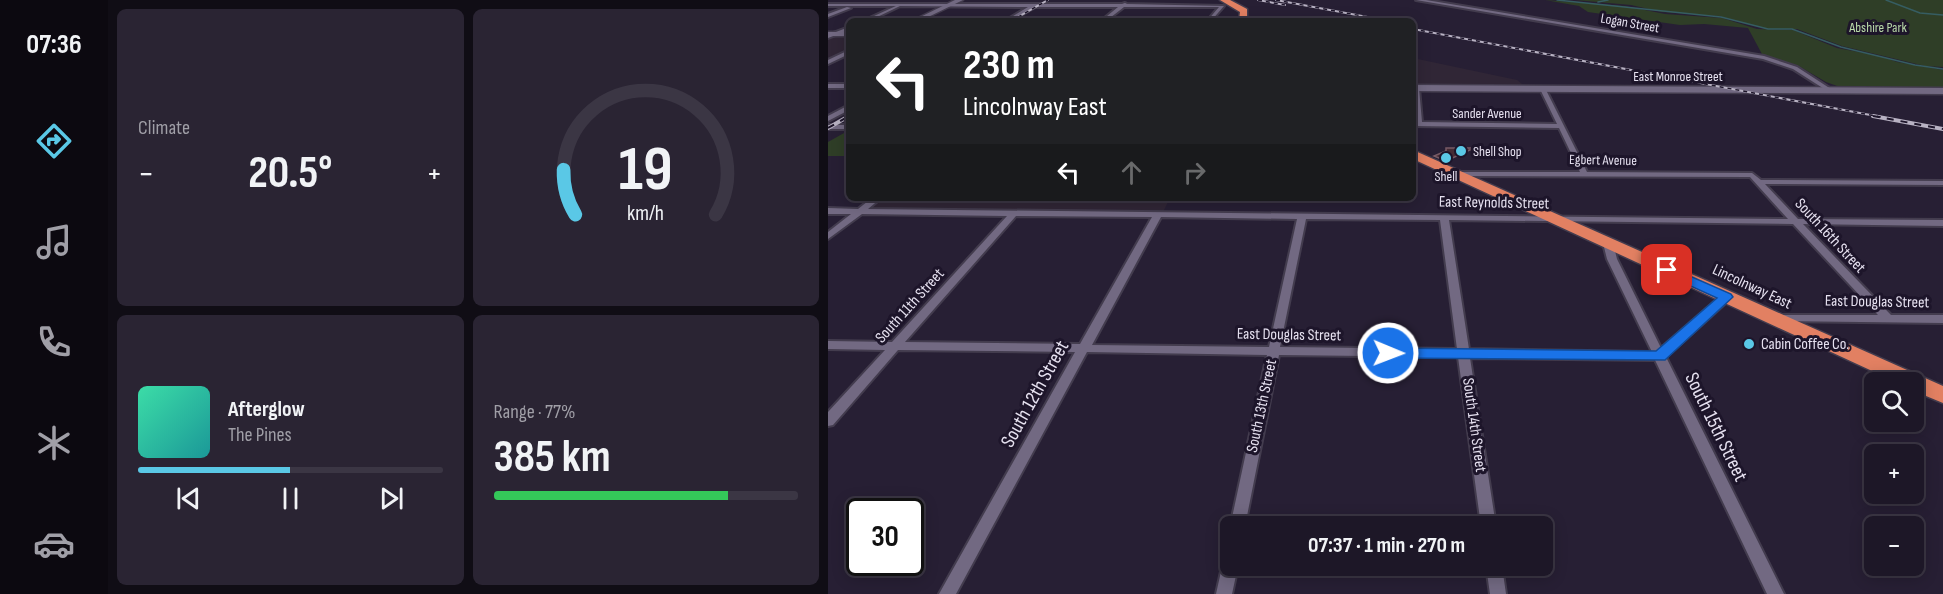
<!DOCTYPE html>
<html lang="en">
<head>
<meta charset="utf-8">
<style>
	:root { --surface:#1d1727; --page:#2a2433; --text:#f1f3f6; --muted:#a09fa7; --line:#3b3644; --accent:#5ac8e6 }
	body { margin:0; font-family:"Sofia Sans Condensed",sans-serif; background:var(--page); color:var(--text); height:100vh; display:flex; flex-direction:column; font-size:22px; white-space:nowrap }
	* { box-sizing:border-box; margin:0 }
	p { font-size:20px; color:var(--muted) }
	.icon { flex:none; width:33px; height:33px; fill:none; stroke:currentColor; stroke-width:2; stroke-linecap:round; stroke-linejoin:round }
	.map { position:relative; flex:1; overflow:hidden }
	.details { display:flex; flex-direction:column; gap:9px; padding:9px; background:#100d15; width:720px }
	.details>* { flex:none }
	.banner { position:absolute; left:18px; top:18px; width:570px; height:183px; border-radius:9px; box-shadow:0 3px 15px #0003,0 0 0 2px var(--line); background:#202124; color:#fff; overflow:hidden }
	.controls { position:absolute; left:1036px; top:372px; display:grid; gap:12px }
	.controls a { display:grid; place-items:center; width:60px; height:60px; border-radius:9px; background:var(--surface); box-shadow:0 3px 15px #0003,0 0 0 2px var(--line); font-size:30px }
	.speed { position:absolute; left:18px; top:498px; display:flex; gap:12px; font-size:30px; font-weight:700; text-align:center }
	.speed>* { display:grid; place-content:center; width:78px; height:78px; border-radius:50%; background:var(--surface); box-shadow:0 3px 15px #0003,0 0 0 2px var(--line); line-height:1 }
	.speed .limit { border:3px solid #111; border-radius:9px; background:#fff; color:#111 }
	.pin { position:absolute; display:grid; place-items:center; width:51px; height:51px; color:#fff; margin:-26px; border-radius:12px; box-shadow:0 3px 9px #0006 }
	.me { position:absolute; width:66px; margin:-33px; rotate:91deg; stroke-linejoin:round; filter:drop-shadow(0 0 4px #0008) }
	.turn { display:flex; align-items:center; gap:21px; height:126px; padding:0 18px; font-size:27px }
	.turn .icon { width:78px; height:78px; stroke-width:2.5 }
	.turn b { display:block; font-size:42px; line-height:51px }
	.lanes { display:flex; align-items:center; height:57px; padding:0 18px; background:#0003; justify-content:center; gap:30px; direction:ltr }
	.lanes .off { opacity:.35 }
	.big { font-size:45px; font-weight:700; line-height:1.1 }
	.details .card { flex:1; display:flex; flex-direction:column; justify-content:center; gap:9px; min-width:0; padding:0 21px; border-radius:9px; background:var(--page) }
	.details .dial { align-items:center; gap:0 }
	.dial svg { height:156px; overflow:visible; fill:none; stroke:var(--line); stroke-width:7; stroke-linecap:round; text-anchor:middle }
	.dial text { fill:var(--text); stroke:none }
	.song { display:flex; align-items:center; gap:18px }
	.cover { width:72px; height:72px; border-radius:9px; background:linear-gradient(135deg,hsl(160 70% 55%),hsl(180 70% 35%)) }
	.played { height:6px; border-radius:3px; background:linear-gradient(90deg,var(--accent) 50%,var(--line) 50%) }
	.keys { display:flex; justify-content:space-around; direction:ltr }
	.heat { display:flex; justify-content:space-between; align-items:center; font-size:33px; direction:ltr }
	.charge { height:9px; border-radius:4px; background:linear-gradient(90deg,#34c759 77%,var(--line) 0) }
	.details .tiles { flex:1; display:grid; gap:9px; grid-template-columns:repeat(2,1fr) }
	.trip { position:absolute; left:392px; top:516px; width:333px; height:60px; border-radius:9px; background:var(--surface); box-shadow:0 3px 15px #0003,0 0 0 2px var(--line); font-weight:700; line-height:60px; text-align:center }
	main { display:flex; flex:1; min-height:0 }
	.menu { display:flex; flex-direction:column; width:108px; justify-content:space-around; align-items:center; background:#0c0910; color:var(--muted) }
	.menu .icon { width:42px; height:42px }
	.menu .active { color:var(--accent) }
	.menu b { font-size:27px; color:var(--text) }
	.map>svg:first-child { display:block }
	.education { fill:#302636 }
	.green { fill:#2f3e27 }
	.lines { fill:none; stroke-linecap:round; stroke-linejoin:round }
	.stream { stroke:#365d62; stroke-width:1.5 }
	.building { fill:#452c35; stroke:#785b65; stroke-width:1.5 }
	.street-casing { stroke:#433c4e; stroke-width:4 }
	.secondary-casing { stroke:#433c4e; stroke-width:3 }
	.highway-casing { stroke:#433c4e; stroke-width:3 }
	.street { fill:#726982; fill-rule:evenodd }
	.secondary { fill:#726982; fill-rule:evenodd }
	.highway { fill:#e28062; fill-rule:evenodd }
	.rail-far1-casing { stroke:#b8b2c3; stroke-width:2 }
	.rail-casing { stroke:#b8b2c3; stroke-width:4 }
	.rail-far1 { stroke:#1d152a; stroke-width:1.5; stroke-dasharray:4; stroke-linecap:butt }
	.rail { stroke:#1d152a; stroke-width:2; stroke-dasharray:7; stroke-linecap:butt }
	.route { fill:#1a73e8; stroke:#114b97; stroke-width:1.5 }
	.poi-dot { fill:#5ac8e6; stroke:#1d152a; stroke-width:2 }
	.labels { text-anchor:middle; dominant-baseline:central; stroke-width:6; stroke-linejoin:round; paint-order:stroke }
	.far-street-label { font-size:14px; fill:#e6e1f0; stroke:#1d152a }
	.far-park-label { font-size:14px; fill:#b9daa9; stroke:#1d152a }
	.far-poi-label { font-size:14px; fill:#e6e1f0; stroke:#1d152a; text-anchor:start }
	.street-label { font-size:16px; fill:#e6e1f0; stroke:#1d152a }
	.poi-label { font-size:16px; fill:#e6e1f0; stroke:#1d152a; text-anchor:start }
	.near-street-label { font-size:20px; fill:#e6e1f0; stroke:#1d152a }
</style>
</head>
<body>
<main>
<nav class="menu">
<b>07:36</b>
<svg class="icon active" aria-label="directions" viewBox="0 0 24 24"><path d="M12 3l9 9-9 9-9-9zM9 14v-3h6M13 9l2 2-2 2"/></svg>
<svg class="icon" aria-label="music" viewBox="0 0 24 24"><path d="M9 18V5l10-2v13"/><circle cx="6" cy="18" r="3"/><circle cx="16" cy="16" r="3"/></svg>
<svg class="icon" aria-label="phone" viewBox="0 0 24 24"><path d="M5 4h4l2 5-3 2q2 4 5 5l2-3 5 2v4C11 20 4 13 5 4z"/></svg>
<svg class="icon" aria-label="climate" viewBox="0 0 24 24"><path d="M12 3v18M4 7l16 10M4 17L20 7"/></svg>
<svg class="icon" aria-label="car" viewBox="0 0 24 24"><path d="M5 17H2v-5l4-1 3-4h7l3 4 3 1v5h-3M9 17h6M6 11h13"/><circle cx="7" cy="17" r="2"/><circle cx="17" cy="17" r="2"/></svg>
</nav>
<section class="details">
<div class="tiles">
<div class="card"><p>Climate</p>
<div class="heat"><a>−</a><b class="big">20.5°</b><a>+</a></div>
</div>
<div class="card dial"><svg viewBox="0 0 100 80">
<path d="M14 69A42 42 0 1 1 86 69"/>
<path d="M14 69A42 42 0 0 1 8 46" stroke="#5ac8e6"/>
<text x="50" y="56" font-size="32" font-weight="700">19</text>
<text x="50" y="72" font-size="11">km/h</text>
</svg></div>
<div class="card">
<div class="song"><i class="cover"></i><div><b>Afterglow</b><p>The Pines</p></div></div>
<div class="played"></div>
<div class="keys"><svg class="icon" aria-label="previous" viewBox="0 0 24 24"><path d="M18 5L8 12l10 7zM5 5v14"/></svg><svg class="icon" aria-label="pause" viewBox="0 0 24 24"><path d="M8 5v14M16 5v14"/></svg><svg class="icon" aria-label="next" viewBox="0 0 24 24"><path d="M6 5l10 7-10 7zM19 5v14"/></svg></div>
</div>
<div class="card"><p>Range · 77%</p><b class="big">385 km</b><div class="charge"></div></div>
</div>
</section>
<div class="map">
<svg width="1115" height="594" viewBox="0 0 1115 594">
	<rect width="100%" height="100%" fill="#271f34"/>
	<g class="education">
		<polygon points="21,35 21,50 0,59 0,38"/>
		<polygon points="585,58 689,80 694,84 689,87 585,86"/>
		<polygon points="53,198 342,198 335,212 41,208"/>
	</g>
	<g class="green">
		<polygon points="717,0 797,6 837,14 894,18 929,29 965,30 1009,48 1052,56 1069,62 1115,70 1115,88 1012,87 998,82 969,65 935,56 920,28 876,24 852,25 760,12 751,6"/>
		<polygon points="747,0 1115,0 1115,67 1097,66 1014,46 969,29 939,29 891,16 834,12 803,5"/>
		<polygon points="16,133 21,133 21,156 0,156 0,142"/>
		<polygon points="162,198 255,198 251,203 158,202"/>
	</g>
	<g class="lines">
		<g class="stream">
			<polyline points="729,0 893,17 940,29 964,29 1013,47 1087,65 1115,69"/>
			<polyline points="1058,0 1092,13 1115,15"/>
			<polyline points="770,2 780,0"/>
		</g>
	</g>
	<polygon class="building" points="618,148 646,148 618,161 606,156 618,151"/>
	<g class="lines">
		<g class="street-casing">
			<g id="street">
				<polygon points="588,0 598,0 936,56 969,67 1006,91 1001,92 965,69 935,59"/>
				<polygon points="297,3 299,4 396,6 383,21 379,21 391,7 296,7 278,21 273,21 290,7 207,7 182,21 177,21 200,7 72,6 41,21 35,21 68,6 0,6 0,4 294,4"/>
				<polygon points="19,7 23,8 0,17 0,14"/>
				<polygon points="21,27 21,30 0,38 0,35"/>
				<polygon points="21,50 21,54 0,64 0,60"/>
				<rect x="0" y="84" width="21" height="4"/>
				<path d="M 588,86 L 591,88 L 594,122 L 729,124 L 712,89 L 717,88 L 759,172 L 924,173 L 933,180 L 1115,181 L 1115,185 L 937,184 L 970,219 L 1115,220 L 1115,226 L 975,224 L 1063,315 L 1115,315 L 1115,323 L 946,321 L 945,319 L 946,317 L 950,315 L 1050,315 L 965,224 L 621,220 L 641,349 L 824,352 L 779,259 L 775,243 L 780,240 L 785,243 L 789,259 L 833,348 L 894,295 L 902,295 L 903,297 L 902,299 L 838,357 L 956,594 L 939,594 L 827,360 L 642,358 L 668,526 L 653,526 L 630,357 L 451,355 L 417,526 L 402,527 L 439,355 L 259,352 L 128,594 L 111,594 L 247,352 L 70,350 L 5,425 L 0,426 L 0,412 L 57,350 L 0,349 L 0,341 L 64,342 L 179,216 L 34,214 L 0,239 L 0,232 L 23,214 L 0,214 L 0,208 L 30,209 L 44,198 L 53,198 L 40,209 L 960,219 L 922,177 L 623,176 L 622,174 L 626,172 L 752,172 L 731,128 L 585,126 L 585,122 L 587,122 L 585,88 ZM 188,216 L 324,217 L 252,344 L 77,342 ZM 333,217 L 469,219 L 441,347 L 264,345 ZM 478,219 L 612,220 L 629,349 L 452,347 Z"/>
				<polygon points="21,105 21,110 0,121 0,116"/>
				<rect x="0" y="125" width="21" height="4"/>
				<polygon points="402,555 402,566 410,566 404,594 388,594 396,558"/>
				<polygon points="658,566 674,566 678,594 662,594"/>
			</g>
		</g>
		<g class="secondary-casing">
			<g id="secondary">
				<polygon points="127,0 135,0 92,21 84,21"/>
				<rect x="0" y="32" width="21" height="4"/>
				<polygon points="585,85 1115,88 1115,94 585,91"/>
			</g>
		</g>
		<g class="highway-casing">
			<g id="highway">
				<polygon points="392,0 402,0 419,9 419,21 411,21 412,12"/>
				<polygon points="585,150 1115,386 1115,403 1086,391 1086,382 1068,382 585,159"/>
			</g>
		</g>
		<use href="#street" class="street"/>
		<use href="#secondary" class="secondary"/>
		<use href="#highway" class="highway"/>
		<g class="rail-far1-casing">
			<g id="rail-far1">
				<polyline points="430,0 457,5"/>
				<polyline points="448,0 561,21"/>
				<polyline points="183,21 220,0"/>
				<polyline points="585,29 1053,117"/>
				<polyline points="19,117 21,116"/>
			</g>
		</g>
		<g class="rail-casing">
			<g id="rail">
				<polyline points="1045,116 1115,129"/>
				<polyline points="0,128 21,116"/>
			</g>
		</g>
		<use href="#rail-far1" class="rail-far1"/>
		<use href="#rail" class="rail"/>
	</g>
	<polygon class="route" points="839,266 903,294 905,297 837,360 560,358 553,353 560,348 828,351 889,298 834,273 832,270 834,267"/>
	<g class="poi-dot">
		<circle cx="633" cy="151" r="6"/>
		<circle cx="618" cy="158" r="6"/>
		<circle cx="921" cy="344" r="6"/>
	</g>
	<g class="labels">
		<g class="far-street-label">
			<text transform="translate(802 23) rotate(10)">Logan Street</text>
			<text x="850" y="76">East Monroe Street</text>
			<text x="659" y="113">Sander Avenue</text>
			<text transform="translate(775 160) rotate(1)">Egbert Avenue</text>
		</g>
		<g class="far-park-label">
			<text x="1050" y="27">Abshire Park</text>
		</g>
		<g class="far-poi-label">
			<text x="645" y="151">Shell Shop</text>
			<text x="618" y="176" text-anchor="middle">Shell</text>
		</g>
		<g class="street-label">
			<text transform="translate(666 203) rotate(1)">East Reynolds Street</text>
			<text transform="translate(1002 236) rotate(47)">South 16th Street</text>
			<text transform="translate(924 287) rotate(25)">Lincolnway East</text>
			<text transform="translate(1049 302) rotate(1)">East Douglas Street</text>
			<text transform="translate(82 306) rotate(-48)">South 11th Street</text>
			<text transform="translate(461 335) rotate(1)">East Douglas Street</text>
			<text transform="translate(434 406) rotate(-78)">South 13th Street</text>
			<text transform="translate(646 425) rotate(82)">South 14th Street</text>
		</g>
		<g class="poi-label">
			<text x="933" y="344">Cabin Coffee Co.</text>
		</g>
		<g class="near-street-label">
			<text transform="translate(207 394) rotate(-61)">South 12th Street</text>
			<text transform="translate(888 427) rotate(64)">South 15th Street</text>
		</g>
	</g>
</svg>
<div class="controls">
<a><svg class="icon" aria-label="search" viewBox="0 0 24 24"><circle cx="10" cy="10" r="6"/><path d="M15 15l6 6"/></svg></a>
<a>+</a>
<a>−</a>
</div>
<div class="speed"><div class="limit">30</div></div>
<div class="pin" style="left:839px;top:270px;background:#d93025"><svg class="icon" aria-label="arrive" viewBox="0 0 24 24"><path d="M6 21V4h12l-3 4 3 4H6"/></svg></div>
<svg class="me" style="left:560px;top:353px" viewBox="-20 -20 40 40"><circle r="17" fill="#1a73e8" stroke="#fff" stroke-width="3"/><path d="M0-11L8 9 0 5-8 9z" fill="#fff"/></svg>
<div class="trip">07:37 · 1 min · 270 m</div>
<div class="banner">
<div class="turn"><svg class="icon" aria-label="left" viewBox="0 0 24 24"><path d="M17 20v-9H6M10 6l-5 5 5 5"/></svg><div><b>230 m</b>Lincolnway East</div></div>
<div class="lanes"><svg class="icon" aria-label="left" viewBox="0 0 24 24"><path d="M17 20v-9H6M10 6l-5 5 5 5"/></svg><svg class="icon off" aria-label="ahead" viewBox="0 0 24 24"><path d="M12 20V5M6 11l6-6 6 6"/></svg><svg class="icon off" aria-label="right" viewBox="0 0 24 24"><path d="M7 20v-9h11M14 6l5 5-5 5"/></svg></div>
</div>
</div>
</main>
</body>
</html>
